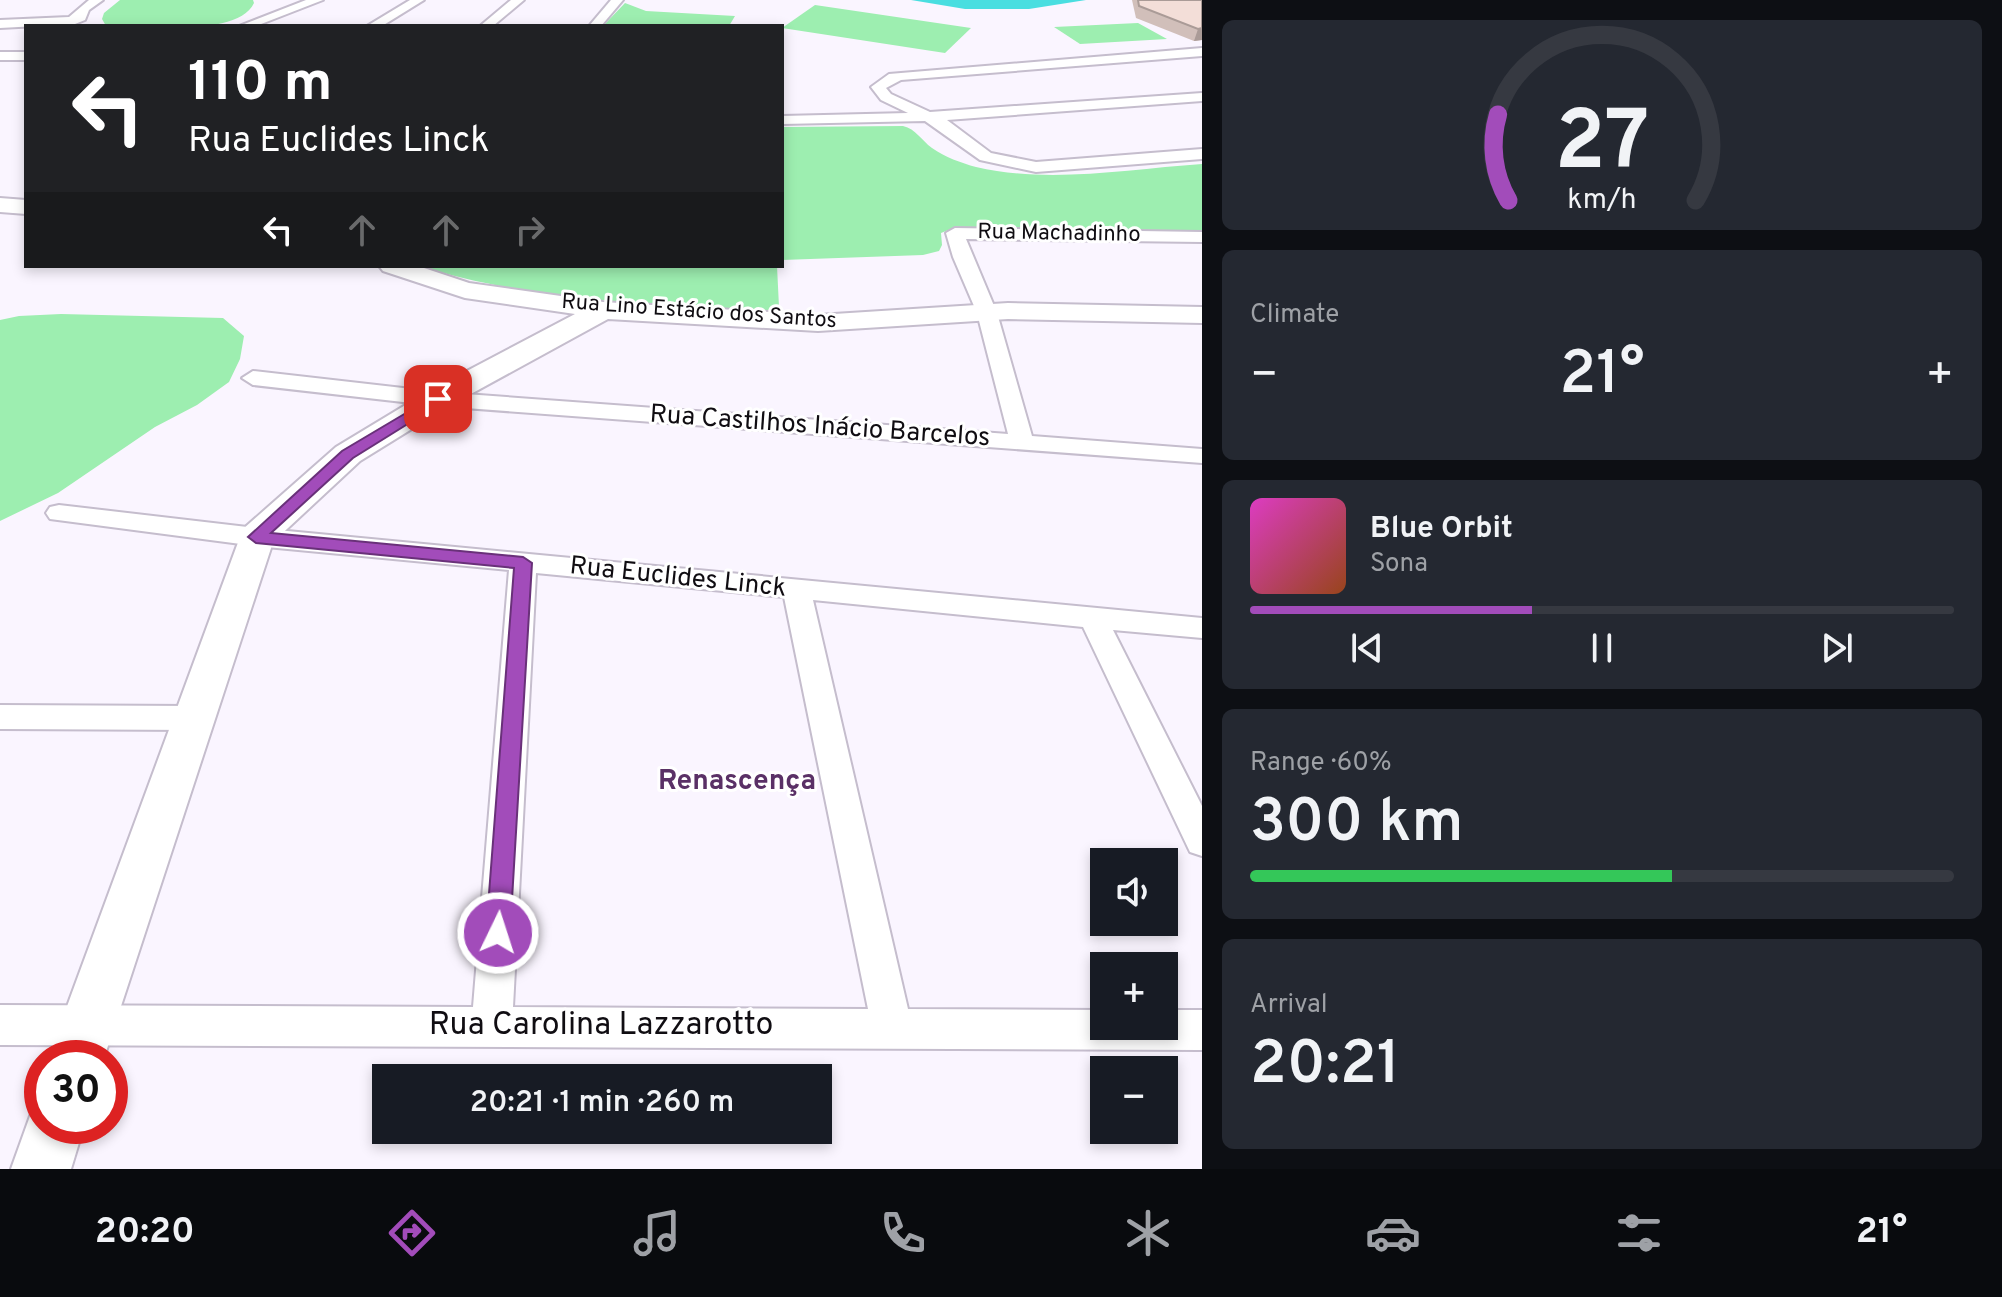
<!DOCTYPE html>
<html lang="en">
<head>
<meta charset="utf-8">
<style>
	:root { --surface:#171b24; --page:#242831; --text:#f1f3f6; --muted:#9ea1a6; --line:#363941; --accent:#a24cba }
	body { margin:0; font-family:Overpass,sans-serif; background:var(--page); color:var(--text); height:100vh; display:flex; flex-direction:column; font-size:30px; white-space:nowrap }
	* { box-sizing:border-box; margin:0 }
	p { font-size:26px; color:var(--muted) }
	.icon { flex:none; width:44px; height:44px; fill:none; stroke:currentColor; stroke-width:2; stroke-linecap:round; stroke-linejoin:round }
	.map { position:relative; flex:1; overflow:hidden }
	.drawer { display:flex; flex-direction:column; gap:20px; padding:20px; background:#0d0f14; width:800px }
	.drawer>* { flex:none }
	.guide { position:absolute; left:24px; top:24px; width:760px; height:244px; border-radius:0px; box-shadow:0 4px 12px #0003; background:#202124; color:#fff; overflow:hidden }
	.tools { position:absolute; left:1090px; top:848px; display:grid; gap:16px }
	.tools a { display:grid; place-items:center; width:88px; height:88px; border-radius:0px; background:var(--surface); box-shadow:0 4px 12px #0003; font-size:40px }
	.speed { position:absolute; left:24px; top:1040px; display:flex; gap:16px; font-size:40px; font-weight:700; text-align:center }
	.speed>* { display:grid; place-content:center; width:104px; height:104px; border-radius:50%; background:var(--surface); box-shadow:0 4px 12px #0003; line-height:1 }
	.speed .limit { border:12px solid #d22; background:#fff; color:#111 }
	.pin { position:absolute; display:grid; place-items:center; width:68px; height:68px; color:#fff; margin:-34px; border-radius:16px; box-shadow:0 4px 12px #0006 }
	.me { position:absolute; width:88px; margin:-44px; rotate:4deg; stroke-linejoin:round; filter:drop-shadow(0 0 6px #0008) }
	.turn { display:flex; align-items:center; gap:28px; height:168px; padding:0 32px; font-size:36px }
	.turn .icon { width:104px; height:104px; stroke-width:2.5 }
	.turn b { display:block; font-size:56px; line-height:68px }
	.lanes { display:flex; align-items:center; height:76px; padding:0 32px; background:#0003; justify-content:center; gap:40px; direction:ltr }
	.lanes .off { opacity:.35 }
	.big { font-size:60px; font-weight:600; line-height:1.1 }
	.drawer .card { flex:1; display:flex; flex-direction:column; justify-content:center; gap:12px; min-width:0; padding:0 28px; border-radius:12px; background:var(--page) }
	.drawer .dial { align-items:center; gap:0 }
	.dial svg { height:208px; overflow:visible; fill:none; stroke:var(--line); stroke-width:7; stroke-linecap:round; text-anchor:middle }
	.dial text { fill:var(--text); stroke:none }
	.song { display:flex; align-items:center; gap:24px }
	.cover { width:96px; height:96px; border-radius:12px; background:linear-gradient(135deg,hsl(310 70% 55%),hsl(20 70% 35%)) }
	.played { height:8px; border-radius:4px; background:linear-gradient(90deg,var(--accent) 40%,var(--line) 40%) }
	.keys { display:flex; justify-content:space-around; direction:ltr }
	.heat { display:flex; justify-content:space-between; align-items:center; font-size:44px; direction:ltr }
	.charge { height:12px; border-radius:6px; background:linear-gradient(90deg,#34c759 60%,var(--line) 0) }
	.trip { position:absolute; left:372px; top:1064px; width:460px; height:80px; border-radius:0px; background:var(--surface); box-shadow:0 4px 12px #0003; font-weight:600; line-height:80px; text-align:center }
	.tabs { display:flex; height:128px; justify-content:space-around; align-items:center; background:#090b0e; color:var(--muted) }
	.tabs .icon { width:56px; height:56px }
	.tabs .on { color:var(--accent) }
	.tabs b { font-size:36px; color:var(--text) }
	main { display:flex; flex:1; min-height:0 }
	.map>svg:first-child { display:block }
	.green { fill:#9deeb0 }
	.water { fill:#49dee0 }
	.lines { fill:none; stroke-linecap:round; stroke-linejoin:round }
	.street-casing { stroke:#c5bdcd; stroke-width:4 }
	.secondary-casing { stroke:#c5bdcd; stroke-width:4 }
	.street { fill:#fff; fill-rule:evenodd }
	.secondary { fill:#fff; fill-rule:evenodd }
	.wall { fill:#d1bfba }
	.shaded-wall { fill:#aa9b97 }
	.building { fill:#f3ded8; stroke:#aa9b97; stroke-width:2 }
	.route { fill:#a24cba; stroke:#693179; stroke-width:2 }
	.labels { text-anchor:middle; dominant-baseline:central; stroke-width:6; stroke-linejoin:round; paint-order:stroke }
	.far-street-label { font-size:22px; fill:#100d12; stroke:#fff }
	.street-label { font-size:26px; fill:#100d12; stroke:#fff }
	.neighbourhood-label { font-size:28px; font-weight:bold; fill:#5a3066; stroke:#fff }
	.near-street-label { font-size:32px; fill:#100d12; stroke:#fff }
</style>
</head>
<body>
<main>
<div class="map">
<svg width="1202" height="1169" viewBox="0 0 1202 1169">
	<rect width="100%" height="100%" fill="#faf5ff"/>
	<g class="green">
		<path d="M 120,0 L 253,0 L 254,3 C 238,38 140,26 106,26 L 102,19 L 104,13 Z"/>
		<polygon points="625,3 646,11 735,16 729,26 603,26"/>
		<polygon points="815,5 971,28 945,53 782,28"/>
		<polygon points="1138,23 1167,39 1080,44 1054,27"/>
		<path d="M 903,126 C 916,129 921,140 932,148 C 945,157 961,163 976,167 C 1049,184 1128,169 1202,164 L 1202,233 L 951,229 L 941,233 L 942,245 L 939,251 L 923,255 L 782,260 L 782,127 Z"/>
		<path d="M 420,266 L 777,266 L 779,307 L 761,312 C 651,304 526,300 420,266 Z"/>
		<polygon points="61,314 223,318 244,336 240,359 229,382 197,405 155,427 58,493 0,521 0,320 19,316"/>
	</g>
	<polygon class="water" points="911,0 1086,0 1029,9 965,9"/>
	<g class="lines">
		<g class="street-casing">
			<g id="street">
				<polygon points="89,0 103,0 89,10 85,20 75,24 0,28 0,20 69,17"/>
				<polygon points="306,0 323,0 256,26 239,26"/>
				<polygon points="410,0 424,0 382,26 367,26"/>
				<polygon points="511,0 524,0 493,26 480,26"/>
				<polygon points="611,0 623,0 601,26 589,26"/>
				<polygon points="1202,48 1202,56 901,80 886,88 891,94 930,112 1202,93 1202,101 947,120 991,153 1036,162 1202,149 1202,159 1036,172 980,160 925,121 782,124 782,116 908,113 881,100 871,87 889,74"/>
				<rect x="0" y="52" width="26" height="8"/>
				<polygon points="955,228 1202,232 1202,242 966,239 997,313 1032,436 1202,449 1202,463 438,406 253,385 242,378 253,371 438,392 1008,434 977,313 953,257 946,233"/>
				<path d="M 59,505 L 256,528 L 1202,618 L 1202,638 L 1113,630 L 1202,806 L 1202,856 L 1190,852 L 1083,627 L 813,600 L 908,1009 L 1104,1010 L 1104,1026 L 1164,1026 L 1164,1010 L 1202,1010 L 1202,1050 L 0,1045 L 0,1005 L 473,1007 L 509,570 L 256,546 L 50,519 L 46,513 L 50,507 ZM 536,573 L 784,597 L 868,1009 L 513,1007 Z"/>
				<polygon points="0,705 193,706 204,709 209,718 204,727 193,730 0,729"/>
			</g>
		</g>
		<g class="secondary-casing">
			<g id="secondary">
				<polygon points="0,198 26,200 26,214 0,212"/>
				<polygon points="379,266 418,266 469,283 603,302 818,315 1008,303 1202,307 1202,323 1008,319 818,331 608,319 449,406 360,461 273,542 104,1058 48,1058 243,529 336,447 427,392 575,314 465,298 383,271"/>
				<polygon points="42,1102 42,1126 84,1126 71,1169 11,1169 34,1105"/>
			</g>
		</g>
		<use href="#street" class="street"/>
		<use href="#secondary" class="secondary"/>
	</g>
	<polygon class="wall" points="1132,0 1202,0 1202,40 1194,41 1136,18"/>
	<polygon class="shaded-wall" points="1202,28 1202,40 1194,41 1198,29"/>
	<polygon class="building" points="1138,0 1202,0 1202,28 1198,29 1139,6"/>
	<polygon class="route" points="438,394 443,396 443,402 353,458 271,533 523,557 532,563 510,933 507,941 498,944 489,941 486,933 514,568 256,543 248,537 342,451"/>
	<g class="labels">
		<g class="far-street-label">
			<text transform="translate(1059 234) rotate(1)">Rua Machadinho</text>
			<text transform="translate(699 312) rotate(4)">Rua Lino Estácio dos Santos</text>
		</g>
		<g class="street-label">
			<text transform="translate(820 427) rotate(4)">Rua Castilhos Inácio Barcelos</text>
			<text transform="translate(678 578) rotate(6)">Rua Euclides Linck</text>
		</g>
		<g class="neighbourhood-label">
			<text x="737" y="782">Renascença</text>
		</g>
		<g class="near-street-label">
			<text x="601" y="1026">Rua Carolina Lazzarotto</text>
		</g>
	</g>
</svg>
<div class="tools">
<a><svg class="icon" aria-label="sound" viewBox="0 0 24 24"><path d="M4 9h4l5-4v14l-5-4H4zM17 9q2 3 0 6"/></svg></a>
<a>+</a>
<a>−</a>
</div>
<div class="speed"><div class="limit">30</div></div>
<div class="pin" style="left:438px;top:399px;background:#d93025"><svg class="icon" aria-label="arrive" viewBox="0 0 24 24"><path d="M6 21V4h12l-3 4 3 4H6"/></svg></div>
<svg class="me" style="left:498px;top:933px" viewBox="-20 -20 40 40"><circle r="17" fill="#a24cba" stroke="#fff" stroke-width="3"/><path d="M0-11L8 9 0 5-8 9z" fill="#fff"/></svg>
<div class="trip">20:21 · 1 min · 260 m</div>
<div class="guide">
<div class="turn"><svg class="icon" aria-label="left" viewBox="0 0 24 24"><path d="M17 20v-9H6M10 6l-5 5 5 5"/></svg><div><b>110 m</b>Rua Euclides Linck</div></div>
<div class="lanes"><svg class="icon" aria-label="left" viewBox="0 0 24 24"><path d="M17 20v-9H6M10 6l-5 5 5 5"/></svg><svg class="icon off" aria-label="ahead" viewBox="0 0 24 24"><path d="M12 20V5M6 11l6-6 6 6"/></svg><svg class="icon off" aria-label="ahead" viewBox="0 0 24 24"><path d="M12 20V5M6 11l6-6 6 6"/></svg><svg class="icon off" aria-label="right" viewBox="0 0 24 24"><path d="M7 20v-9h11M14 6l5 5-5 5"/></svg></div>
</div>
</div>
<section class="drawer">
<div class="card dial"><svg viewBox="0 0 100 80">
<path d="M14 69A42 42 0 1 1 86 69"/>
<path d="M14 69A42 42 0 0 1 10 36" stroke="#a24cba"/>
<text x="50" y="56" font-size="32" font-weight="700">27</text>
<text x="50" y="72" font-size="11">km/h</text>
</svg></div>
<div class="card"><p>Climate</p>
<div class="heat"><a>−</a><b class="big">21°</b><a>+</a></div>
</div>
<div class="card">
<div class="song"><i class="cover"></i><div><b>Blue Orbit</b><p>Sona</p></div></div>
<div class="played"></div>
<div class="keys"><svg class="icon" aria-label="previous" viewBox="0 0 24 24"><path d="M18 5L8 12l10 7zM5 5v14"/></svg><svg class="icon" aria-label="pause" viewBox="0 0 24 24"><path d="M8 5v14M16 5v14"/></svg><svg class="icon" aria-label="next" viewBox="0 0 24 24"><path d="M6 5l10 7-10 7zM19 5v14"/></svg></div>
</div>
<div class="card"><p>Range · 60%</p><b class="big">300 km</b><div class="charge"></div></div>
<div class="card"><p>Arrival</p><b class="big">20:21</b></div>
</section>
</main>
<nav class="tabs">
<b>20:20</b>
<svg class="icon on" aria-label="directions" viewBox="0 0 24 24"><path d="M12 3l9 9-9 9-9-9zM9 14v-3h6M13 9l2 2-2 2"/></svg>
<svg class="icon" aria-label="music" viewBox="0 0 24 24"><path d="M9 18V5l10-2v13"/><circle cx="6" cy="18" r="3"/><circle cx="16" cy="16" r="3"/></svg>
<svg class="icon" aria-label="phone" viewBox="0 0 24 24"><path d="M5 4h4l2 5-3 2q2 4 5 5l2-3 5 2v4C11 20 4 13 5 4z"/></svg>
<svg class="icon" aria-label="climate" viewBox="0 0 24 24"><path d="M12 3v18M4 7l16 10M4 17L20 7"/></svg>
<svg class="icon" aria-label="car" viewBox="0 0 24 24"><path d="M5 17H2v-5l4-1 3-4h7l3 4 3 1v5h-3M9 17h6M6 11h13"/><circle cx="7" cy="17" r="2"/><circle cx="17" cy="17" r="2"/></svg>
<svg class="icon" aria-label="filters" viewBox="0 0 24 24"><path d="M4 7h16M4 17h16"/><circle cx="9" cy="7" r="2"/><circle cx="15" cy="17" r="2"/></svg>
<b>21°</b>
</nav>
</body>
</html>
